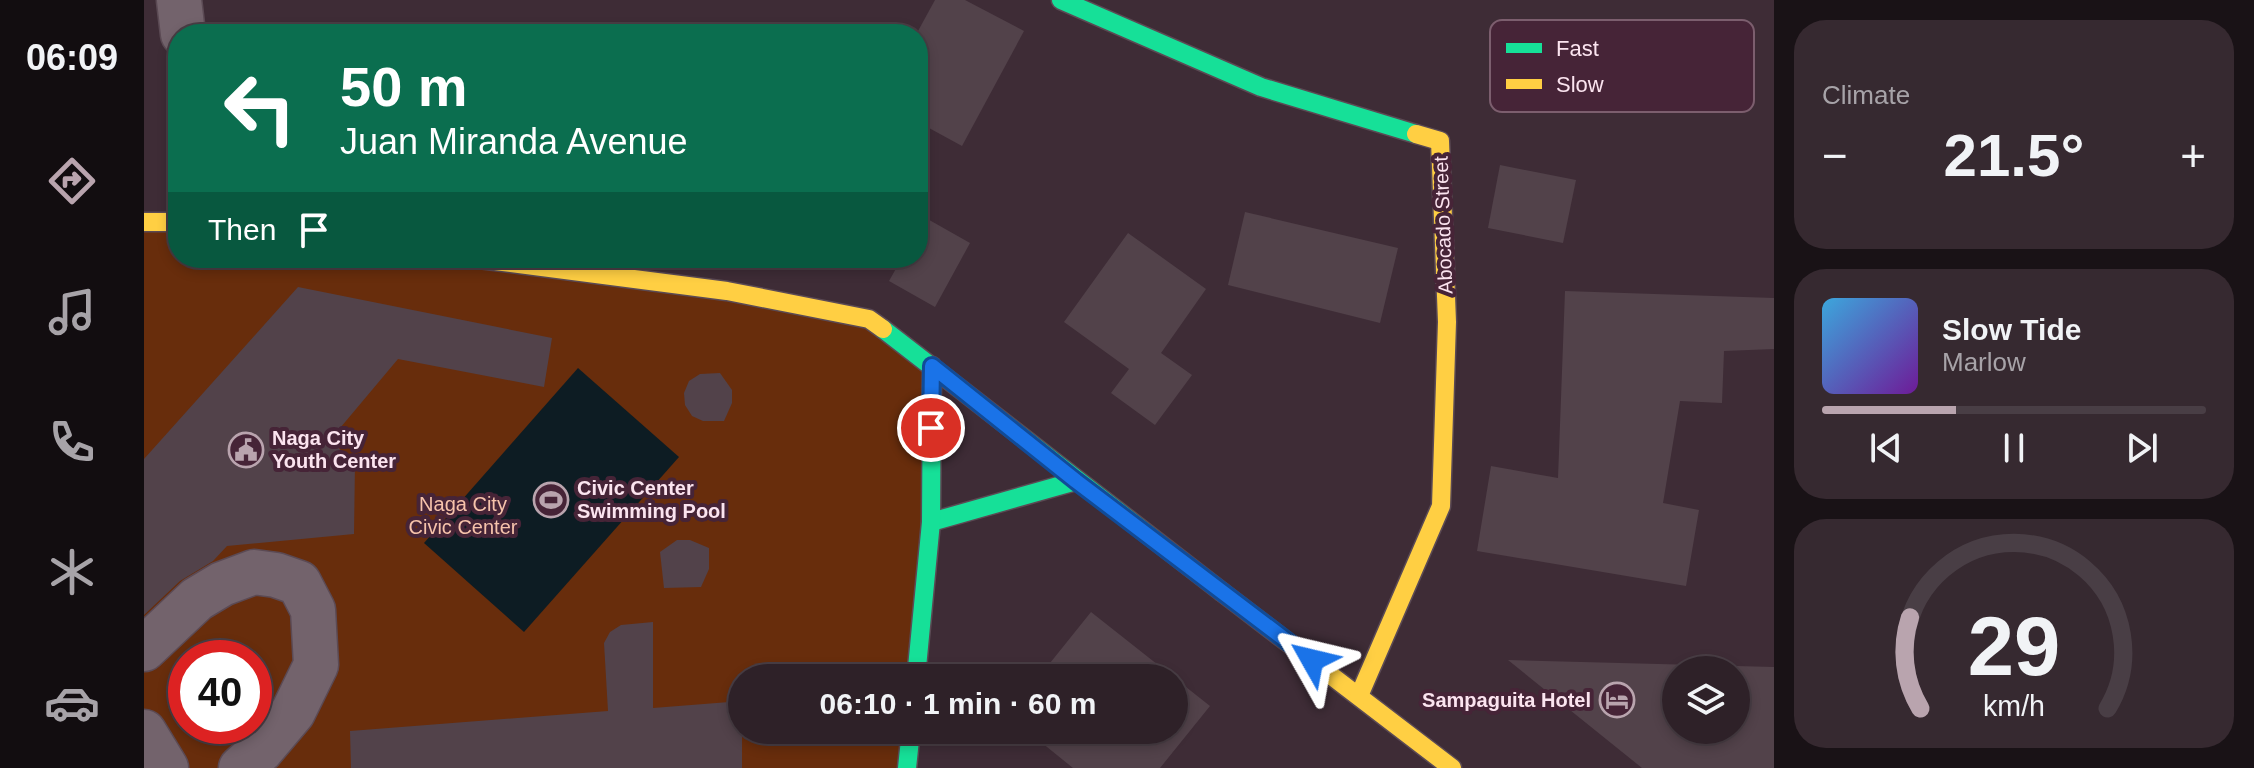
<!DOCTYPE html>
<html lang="en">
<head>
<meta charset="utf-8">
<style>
	:root { --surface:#2e2128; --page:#362930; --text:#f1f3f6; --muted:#a7a3a8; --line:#493e45; --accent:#b9a4ae }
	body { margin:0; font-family:Arial,sans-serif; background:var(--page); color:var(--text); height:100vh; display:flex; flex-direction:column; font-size:30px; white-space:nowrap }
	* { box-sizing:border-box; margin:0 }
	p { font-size:26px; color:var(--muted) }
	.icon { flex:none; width:44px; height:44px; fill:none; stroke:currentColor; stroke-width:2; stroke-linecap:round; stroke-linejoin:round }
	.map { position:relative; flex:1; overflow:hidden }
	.details { display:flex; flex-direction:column; gap:20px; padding:20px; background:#191216; width:480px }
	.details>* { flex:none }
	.banner { position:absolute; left:24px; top:24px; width:760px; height:244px; border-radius:32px; box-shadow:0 4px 12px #0003,0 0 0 2px var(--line); background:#0b6e4f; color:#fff; overflow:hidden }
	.tools { position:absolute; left:1518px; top:656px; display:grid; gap:16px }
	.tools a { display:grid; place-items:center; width:88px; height:88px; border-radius:50%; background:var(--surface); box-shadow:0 4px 12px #0003,0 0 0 2px var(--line); font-size:40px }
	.speed { position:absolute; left:24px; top:640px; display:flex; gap:16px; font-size:40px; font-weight:700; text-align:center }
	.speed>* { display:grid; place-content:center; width:104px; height:104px; border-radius:50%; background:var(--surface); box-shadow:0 4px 12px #0003,0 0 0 2px var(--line); line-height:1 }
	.speed .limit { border:12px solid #d22; background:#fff; color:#111 }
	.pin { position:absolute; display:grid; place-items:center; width:68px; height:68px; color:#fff; margin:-34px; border:4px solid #fff; border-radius:50%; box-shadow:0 2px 8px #0007 }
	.me { position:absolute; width:88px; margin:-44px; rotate:307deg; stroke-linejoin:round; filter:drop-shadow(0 0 6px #0008) }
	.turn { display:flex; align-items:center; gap:28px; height:168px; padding:0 40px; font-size:36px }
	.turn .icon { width:104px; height:104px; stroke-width:2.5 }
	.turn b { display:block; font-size:56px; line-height:68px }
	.then { display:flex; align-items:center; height:76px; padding:0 40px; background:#0003; gap:16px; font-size:30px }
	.big { font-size:60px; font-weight:600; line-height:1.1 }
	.details .tile { flex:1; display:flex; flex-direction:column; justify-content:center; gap:12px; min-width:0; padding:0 28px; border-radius:32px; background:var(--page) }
	.details .dial { align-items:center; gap:0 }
	.dial svg { height:208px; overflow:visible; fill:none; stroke:var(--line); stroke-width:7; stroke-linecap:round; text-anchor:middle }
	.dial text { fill:var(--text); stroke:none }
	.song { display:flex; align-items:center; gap:24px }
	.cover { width:96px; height:96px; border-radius:12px; background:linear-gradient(135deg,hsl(200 70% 55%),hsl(280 70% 35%)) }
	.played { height:8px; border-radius:4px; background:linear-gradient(90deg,var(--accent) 35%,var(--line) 35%) }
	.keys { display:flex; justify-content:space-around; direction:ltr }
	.heat { display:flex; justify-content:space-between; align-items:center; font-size:44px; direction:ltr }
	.trip { position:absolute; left:584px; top:664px; width:460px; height:80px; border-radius:40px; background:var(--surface); box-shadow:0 4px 12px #0003,0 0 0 2px var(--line); font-weight:600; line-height:80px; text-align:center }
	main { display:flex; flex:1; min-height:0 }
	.tabs { display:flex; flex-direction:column; width:144px; justify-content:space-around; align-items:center; background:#120d10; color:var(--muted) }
	.tabs .icon { width:56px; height:56px }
	.tabs .active { color:var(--accent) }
	.tabs b { font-size:36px; color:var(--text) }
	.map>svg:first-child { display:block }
	.green { fill:#682d0c; fill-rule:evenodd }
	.water { fill:#0d1c23 }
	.building { fill:#52424a; fill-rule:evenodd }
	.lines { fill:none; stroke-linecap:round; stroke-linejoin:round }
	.street-casing { stroke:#5b4a54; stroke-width:47 }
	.fast-casing { stroke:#5b4a54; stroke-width:21 }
	.slow-casing { stroke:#5b4a54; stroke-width:21 }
	.street { stroke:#73636c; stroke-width:44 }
	.fast { stroke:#16e098; stroke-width:18 }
	.slow { stroke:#ffcf43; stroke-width:18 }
	.route-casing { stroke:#114b97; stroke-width:20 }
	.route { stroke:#1a73e8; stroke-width:14 }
	.labels { text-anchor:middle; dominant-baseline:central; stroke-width:8; stroke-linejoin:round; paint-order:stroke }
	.street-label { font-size:20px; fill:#fbe4ef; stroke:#462437 }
	.poi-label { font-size:20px; font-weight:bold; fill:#fbe4ef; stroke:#462437; text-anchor:start }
	.park-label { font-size:20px; fill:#f6c3ab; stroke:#462437 }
	.key { fill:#462437; stroke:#7c5e6e; stroke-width:2 }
	.key-label { font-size:22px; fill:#fbe4ef }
</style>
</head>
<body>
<main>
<nav class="tabs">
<b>06:09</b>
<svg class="icon active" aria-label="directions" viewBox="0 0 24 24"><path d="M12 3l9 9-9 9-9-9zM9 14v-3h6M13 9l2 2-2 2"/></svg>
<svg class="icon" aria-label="music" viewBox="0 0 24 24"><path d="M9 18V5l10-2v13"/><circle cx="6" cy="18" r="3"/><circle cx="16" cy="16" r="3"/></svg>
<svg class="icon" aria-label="phone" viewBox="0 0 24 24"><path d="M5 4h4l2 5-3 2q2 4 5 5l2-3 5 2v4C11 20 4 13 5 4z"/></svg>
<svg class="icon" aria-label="climate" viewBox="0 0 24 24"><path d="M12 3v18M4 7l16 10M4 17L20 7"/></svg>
<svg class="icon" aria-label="car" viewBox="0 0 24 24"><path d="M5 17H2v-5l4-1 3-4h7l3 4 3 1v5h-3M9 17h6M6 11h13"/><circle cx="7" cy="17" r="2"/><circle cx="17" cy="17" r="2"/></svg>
</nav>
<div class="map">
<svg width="1630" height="768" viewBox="0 0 1630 768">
	<rect width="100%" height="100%" fill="#3e2c36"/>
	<path class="green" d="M 0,222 L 34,222 L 34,258 L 297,258 L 725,319 L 788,366 L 772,678 L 598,678 L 598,730 L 767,730 L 763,768 L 0,768 ZM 42,658 L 110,658 L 110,726 L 42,726 Z"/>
	<polygon class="water" points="434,368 535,457 380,632 280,543"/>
	<g class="building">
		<polygon points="791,0 821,0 880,31 818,146 774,122 774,31"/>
		<polygon points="1356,165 1432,180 1419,243 1344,228"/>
		<polygon points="1101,212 1254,248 1236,323 1084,285"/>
		<polygon points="780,217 826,243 791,307 745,281 758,258 774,258 774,229"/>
		<polygon points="984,233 1062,289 1017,353 1048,375 1011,425 967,393 985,369 920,322"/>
		<polygon points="154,287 408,338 400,387 254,359 186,440 211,463 210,534 83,546 69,561 36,581 0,615 0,459"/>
		<polygon points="1421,291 1630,298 1630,349 1580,351 1578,403 1536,401 1519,503 1555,510 1542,586 1333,551 1347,466 1414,478"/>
		<polygon points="576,373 588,390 588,403 580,421 559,421 548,416 541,405 540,393 545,381 556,374"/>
		<polygon points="533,540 546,540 565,548 565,569 557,587 520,588 516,552"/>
		<polygon points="947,612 1066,706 1016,768 929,768 882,730 1030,730 1030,678 894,678"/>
		<polygon points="509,622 509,708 598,701 598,768 207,768 206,731 464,711 460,643 466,632 477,625"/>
		<path d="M 1364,660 L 1630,667 L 1630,768 L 1498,768 ZM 1532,670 L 1592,670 L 1592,730 L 1532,730 Z"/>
	</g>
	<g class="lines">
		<g class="street-casing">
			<g id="street">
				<polyline points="35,0 39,34"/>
				<polyline points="0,649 53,599 78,584 110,572 132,575 155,583 169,610 172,665 149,712 117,750 97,768"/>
				<polyline points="0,732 22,768"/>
			</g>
		</g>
		<g class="fast-casing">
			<g id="fast">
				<polyline points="917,0 1117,87 1272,134"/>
				<polyline points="739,329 1078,592"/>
				<polyline points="787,522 932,481"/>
				<polyline points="772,678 787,522 788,366"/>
				<polyline points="763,768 767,730"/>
			</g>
		</g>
		<g class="slow-casing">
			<g id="slow">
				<polyline points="0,222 34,222"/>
				<polyline points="327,258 583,291 725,319 739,329"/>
				<polyline points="1078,592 1308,768"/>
				<polyline points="1215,696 1297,506 1303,322 1296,141 1272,134"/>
			</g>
		</g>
		<use href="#street" class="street"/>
		<use href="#fast" class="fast"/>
		<use href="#slow" class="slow"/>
	</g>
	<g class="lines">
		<g class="route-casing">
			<polyline id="route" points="787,428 788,366 932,481 1168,660"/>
		</g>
		<use href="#route" class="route"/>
	</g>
	<defs>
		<g id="civic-ring" transform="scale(1.8)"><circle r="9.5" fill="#462437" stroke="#b9a4ae" stroke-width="1.5"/><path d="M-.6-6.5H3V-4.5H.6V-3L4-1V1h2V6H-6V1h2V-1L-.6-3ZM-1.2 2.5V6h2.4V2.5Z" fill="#b9a4ae"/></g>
		<g id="stadium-ring" transform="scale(1.8)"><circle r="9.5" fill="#462437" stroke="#b9a4ae" stroke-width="1.5"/><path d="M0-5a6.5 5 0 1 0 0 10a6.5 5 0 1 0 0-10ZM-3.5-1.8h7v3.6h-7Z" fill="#b9a4ae"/></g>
		<g id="hotel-ring" transform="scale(1.8)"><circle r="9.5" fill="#462437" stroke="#b9a4ae" stroke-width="1.5"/><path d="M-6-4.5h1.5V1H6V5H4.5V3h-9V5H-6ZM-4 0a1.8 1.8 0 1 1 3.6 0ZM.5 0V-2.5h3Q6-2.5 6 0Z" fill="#b9a4ae"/></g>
	</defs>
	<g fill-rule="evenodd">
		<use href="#civic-ring" x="102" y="450"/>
		<use href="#stadium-ring" x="407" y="500"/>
		<use href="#hotel-ring" x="1473" y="700"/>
	</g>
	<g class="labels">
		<g class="street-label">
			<text transform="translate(1299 225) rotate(-92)">Abocado Street</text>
		</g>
		<g class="poi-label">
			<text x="128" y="438">Naga City<tspan x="128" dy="23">Youth Center</tspan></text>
			<text x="433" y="488">Civic Center<tspan x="433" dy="23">Swimming Pool</tspan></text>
			<text x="1447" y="700" text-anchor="end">Sampaguita Hotel</text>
		</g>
		<g class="park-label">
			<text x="319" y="504">Naga City<tspan x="319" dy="23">Civic Center</tspan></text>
		</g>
	</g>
	<rect x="1346" y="20" width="264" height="92" rx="12" class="key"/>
	<rect x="1362" y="43" width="36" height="10" fill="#16e098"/>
	<rect x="1362" y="79" width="36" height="10" fill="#ffcf43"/>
	<g class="key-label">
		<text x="1412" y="56">Fast</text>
		<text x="1412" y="92">Slow</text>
	</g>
</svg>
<div class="tools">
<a><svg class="icon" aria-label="layers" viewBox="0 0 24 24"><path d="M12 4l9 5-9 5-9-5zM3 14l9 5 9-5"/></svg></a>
</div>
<div class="speed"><div class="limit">40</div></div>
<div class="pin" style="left:787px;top:428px;background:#d93025"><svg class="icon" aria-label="arrive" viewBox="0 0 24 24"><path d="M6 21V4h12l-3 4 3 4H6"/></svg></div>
<svg class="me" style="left:1168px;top:660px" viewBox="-20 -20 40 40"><path d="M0-17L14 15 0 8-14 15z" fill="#1a73e8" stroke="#fff" stroke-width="4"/></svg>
<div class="trip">06:10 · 1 min · 60 m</div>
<div class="banner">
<div class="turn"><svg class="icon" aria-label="left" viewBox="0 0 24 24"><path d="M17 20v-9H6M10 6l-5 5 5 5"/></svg><div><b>50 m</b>Juan Miranda Avenue</div></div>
<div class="then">Then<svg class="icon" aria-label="arrive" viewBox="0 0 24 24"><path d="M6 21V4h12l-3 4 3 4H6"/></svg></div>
</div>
</div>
<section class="details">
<div class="tile"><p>Climate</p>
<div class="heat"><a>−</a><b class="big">21.5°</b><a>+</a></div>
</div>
<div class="tile">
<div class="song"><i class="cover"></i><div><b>Slow Tide</b><p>Marlow</p></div></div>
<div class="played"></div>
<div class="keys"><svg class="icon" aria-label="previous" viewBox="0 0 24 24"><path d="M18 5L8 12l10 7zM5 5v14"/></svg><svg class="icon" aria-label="pause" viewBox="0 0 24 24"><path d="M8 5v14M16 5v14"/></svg><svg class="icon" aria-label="next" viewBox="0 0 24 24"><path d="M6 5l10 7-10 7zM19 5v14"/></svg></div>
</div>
<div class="tile dial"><svg viewBox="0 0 100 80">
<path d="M14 69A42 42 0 1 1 86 69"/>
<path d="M14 69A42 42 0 0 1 10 34" stroke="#b9a4ae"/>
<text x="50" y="56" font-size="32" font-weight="700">29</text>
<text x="50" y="72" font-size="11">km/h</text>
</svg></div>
</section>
</main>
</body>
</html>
